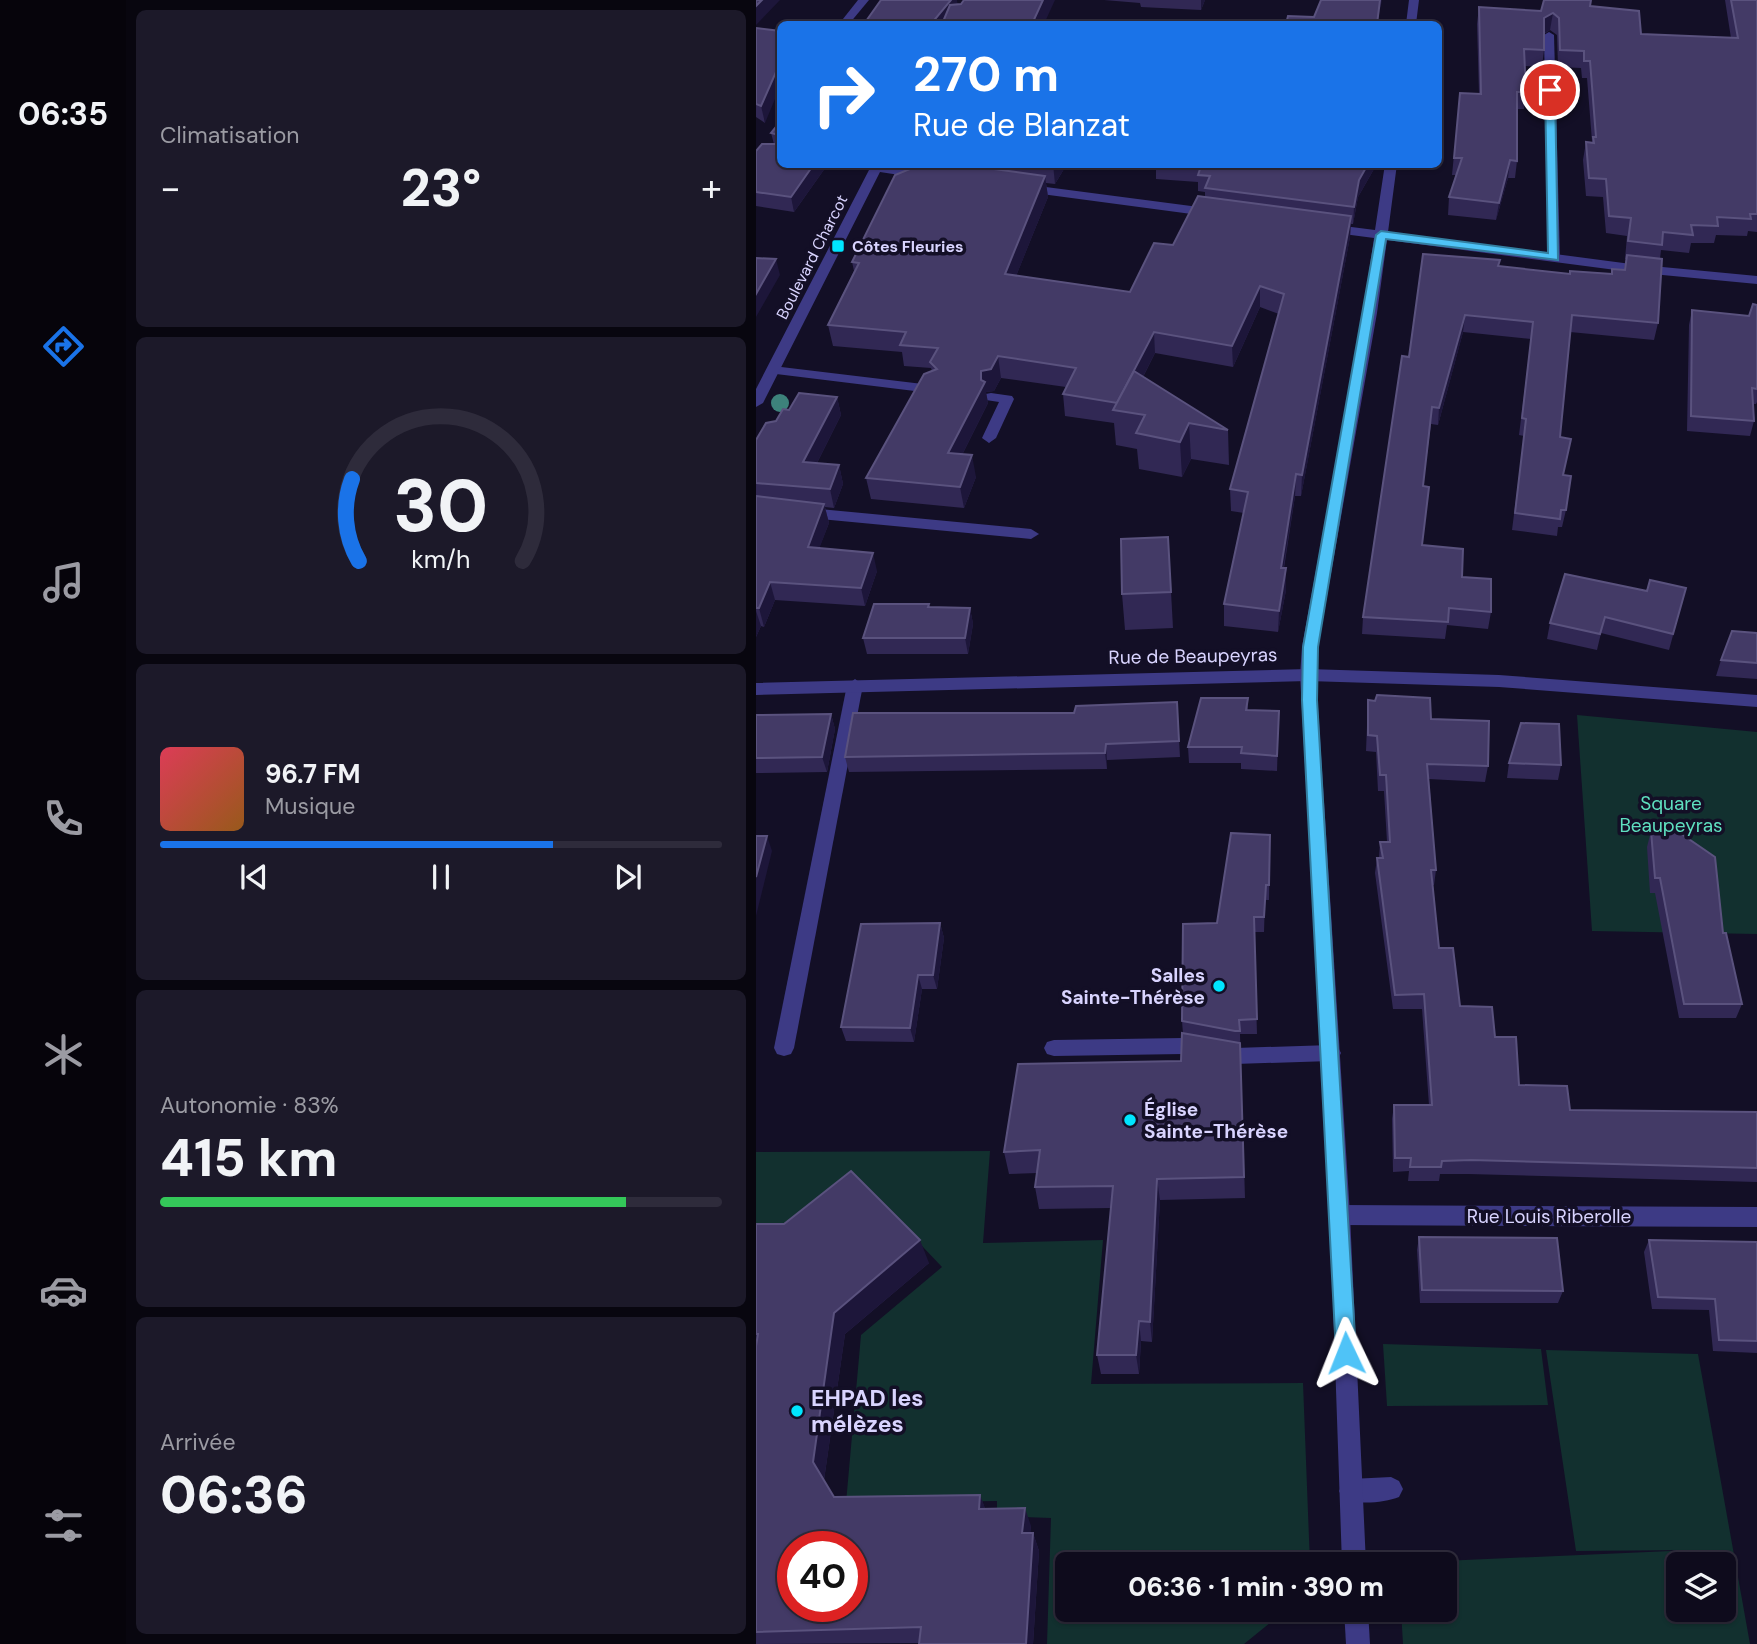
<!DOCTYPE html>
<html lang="fr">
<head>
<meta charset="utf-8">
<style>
	:root { --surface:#0e0b1c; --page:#1c1929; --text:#f1f3f6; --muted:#9b9ba3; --line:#2e2b3b; --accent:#1a73e8 }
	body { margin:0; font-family:"DM Sans",sans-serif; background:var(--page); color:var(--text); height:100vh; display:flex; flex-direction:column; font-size:26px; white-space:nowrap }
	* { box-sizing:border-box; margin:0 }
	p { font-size:23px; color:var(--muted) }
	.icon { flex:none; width:38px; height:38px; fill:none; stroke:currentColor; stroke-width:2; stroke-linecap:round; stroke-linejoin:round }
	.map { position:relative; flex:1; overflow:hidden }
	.panel { display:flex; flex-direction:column; gap:10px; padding:10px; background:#08060f; width:630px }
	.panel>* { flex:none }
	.guide { position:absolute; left:21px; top:21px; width:665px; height:147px; border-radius:10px; box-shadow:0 2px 5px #0004,0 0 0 2px var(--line); background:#1a73e8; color:#fff; overflow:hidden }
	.tools { position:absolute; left:910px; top:1552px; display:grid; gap:14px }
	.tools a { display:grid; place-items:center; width:70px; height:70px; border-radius:10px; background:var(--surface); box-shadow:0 2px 5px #0004,0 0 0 2px var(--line); font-size:35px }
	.speed { position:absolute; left:21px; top:1531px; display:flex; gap:14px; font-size:35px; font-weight:700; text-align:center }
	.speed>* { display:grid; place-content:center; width:91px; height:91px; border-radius:50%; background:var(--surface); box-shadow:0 2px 5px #0004,0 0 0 2px var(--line); line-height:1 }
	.speed .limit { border:10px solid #d22; background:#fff; color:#111 }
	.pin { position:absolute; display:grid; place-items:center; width:60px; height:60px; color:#fff; margin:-30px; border:4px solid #fff; border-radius:50%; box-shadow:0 2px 7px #0007 }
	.me { position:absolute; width:77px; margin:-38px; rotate:358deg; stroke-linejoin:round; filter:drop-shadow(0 0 5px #0008) }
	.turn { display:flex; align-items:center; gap:24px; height:147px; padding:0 21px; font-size:32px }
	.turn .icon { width:91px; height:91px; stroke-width:2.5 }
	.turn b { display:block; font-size:49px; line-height:60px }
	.big { font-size:52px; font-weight:800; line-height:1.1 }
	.panel .widget { flex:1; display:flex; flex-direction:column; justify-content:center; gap:10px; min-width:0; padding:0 24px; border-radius:10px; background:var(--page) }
	.panel .dial { align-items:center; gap:0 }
	.dial svg { height:182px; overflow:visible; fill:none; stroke:var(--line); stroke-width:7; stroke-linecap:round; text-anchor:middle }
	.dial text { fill:var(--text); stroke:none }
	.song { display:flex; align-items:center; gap:21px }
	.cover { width:84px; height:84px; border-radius:10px; background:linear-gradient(135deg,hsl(350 70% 55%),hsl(30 70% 35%)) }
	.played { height:7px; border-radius:4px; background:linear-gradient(90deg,var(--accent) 70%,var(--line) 70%) }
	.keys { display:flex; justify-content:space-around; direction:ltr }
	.heat { display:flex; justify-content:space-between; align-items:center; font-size:38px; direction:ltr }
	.charge { height:10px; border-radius:5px; background:linear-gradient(90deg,#34c759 83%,var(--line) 0) }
	.trip { position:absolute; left:299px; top:1552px; width:402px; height:70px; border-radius:10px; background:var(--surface); box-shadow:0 2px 5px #0004,0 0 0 2px var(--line); font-weight:800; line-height:70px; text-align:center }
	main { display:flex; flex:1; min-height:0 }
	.tabs { display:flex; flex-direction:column; width:126px; justify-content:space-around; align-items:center; background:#06040b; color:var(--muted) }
	.tabs .icon { width:49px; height:49px }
	.tabs .active { color:var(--accent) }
	.tabs b { font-size:32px; color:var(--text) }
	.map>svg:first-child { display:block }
	.green { fill:#12302f; fill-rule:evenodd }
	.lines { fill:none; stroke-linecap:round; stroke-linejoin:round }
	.service { fill:#3d3a85; fill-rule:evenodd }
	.minor { fill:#3d3a85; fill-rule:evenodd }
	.tertiary { fill:#3d3a85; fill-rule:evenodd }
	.tree { fill:#3d827b }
	.wall { fill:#312854 }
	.shaded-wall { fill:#1d163a }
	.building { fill:#433a66; stroke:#5a527e; stroke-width:2; fill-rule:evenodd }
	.route { fill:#4fc3f7; stroke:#337fa1; stroke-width:2 }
	.poi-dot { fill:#00e5ff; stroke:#130f26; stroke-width:2.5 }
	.labels { text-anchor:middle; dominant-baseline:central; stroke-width:7; stroke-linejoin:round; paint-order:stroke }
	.far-poi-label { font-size:16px; font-weight:bold; fill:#d9d4ff; stroke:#130f26; text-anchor:start }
	.far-street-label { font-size:16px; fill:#d9d4ff; stroke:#130f26 }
	.street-label { font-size:19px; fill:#d9d4ff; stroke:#130f26 }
	.park-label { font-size:19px; fill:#5fe0c0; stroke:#130f26 }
	.poi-label { font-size:19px; font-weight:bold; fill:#d9d4ff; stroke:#130f26; text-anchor:end }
	.near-poi-label { font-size:23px; font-weight:bold; fill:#d9d4ff; stroke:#130f26; text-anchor:start }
</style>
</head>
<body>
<main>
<nav class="tabs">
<b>06:35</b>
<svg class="icon active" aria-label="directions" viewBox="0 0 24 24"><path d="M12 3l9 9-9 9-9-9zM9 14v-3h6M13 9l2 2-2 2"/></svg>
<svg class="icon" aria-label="music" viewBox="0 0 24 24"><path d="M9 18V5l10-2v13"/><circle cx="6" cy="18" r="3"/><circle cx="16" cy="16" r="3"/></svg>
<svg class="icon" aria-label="phone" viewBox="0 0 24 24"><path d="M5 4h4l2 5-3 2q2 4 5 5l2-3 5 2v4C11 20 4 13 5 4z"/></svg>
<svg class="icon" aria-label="climate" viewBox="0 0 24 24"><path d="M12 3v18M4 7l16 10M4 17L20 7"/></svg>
<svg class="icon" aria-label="car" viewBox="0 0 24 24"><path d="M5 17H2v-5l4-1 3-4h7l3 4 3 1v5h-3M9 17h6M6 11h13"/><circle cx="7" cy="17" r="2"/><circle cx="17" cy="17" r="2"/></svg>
<svg class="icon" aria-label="filters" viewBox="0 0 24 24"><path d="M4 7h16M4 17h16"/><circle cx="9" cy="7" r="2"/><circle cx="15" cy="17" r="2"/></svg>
</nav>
<section class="panel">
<div class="widget"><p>Climatisation</p>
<div class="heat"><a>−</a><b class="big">23°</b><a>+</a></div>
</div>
<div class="widget dial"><svg viewBox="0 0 100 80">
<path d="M14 69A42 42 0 1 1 86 69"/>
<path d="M14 69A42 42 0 0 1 11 33" stroke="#1a73e8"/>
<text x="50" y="56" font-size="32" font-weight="700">30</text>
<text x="50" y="72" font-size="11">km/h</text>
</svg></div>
<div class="widget">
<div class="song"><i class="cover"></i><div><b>96.7 FM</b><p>Musique</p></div></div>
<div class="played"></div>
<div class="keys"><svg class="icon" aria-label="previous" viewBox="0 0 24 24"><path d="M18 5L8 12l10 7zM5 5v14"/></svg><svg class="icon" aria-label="pause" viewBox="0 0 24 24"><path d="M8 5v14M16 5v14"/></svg><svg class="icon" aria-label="next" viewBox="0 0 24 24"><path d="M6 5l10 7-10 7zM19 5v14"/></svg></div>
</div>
<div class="widget"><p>Autonomie · 83%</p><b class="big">415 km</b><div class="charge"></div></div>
<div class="widget"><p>Arrivée</p><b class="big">06:36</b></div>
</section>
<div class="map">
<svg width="1001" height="1644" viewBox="0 0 1001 1644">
	<rect width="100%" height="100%" fill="#130f26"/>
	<g class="green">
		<polygon points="821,715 1001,732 1001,934 836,931"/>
		<polygon points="234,1151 227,1243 347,1240 335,1384 547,1383 554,1564 312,1564 312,1610 530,1610 488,1644 291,1644 295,1518 241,1516 241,1501 90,1503 105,1335 186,1267 109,1186 0,1240 0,1152"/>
		<polygon points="627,1344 785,1349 792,1405 631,1406"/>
		<path d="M 790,1350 L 942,1354 L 994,1644 L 647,1644 L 645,1610 L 690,1610 L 690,1564 L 642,1563 L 937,1550 L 820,1551 ZM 968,1564 L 968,1610 L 922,1610 L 922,1564 Z"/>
	</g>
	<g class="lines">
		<g class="service">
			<polygon points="102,0 113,0 93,24 83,24"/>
			<polygon points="17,366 175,385 182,389 175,393 12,373 10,370"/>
			<polygon points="235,393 256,396 258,399 240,438 233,443 226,438 243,402 230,400 230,394"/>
			<polygon points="0,503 275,529 283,534 275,539 0,513"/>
			<polygon points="99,679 107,685 38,1048 35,1054 28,1056 21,1054 18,1048 91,685"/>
			<polygon points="427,1038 479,1048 575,1045 582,1047 585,1053 582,1059 575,1061 479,1064 427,1054 298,1056 291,1054 288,1048 291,1042 298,1040"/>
			<path d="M 635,1477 L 643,1481 L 647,1489 L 643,1497 C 628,1503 602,1505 587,1499 L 583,1491 L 587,1483 L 595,1479 Z"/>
		</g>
		<g class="minor">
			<polygon points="793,32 798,35 804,257 798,261 792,257 788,35"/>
			<polygon points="552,669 743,675 1001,695 1001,707 743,687 552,681 0,695 0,683"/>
			<polygon points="584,1205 1001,1207 1001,1227 584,1225 577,1222 574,1215 577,1208"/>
		</g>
		<g class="tertiary">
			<polygon points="653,0 663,0 660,24 650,24"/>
			<polygon points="87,164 128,164 170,171 176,175 170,179 124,172 7,403 0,407 0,389 113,170"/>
			<polygon points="629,164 641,164 632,232 875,264 1001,276 1001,284 875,272 631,240 621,313 562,647 560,675 594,1215 610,1564 586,1564 574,1215 544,675 546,647 607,313 618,238 572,232 566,228 572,224 619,230"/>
			<polygon points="267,184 458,209 464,213 458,217 263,191 261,188"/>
			<polygon points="588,1610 612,1610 614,1644 590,1644"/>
		</g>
	</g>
	<circle class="tree" cx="24" cy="403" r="9"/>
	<g class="wall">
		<polygon points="348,0 449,0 445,10 385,7 384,3"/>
		<polygon points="969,0 1001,0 1001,232 992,231 991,236 960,235 958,243 935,243 933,253 905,250 904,259 902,323 898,340 814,332 804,437 815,439 807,475 810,510 806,527 802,527 801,536 756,530 768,436 763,435 775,339 707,332 682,425 675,424 667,486 666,545 706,577 735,612 732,629 691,625 689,639 606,634 607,617 653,357 743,266 813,274 855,274 856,269 868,270 870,259 869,259 871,236 850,233 847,197 830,196 827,160 830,142 836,143 836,141 831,78 826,78 825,68 802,67 801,35 794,30 788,34 788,50 786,67 769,66 770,92 768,109 761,109 761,161 759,178 752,178 740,220 692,215 693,197 700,175 696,175 704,93 723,94 721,24 723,7 785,11 834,6 885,34 975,38"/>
		<polygon points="0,28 9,123 0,117"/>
		<polygon points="24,123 24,164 72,164 38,212 0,206 0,151 18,144 15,133"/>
		<polygon points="166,164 311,164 299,184 290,183 292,197 260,276 374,292 417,245 449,197 449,192 442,191 442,182 400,179 400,164 619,164 618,169 602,197 597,224 595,224 594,237 545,496 539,496 528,568 530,568 530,590 522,632 468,626 468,604 488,513 475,511 474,489 523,314 504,307 477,367 399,353 387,377 472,430 473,465 435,459 426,477 383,469 381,449 360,445 358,423 309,416 307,394 310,387 245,378 238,391 230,392 232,403 206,455 220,477 208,508 115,499 110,478 176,371 175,368 148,366 146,352 77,346 72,325 98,271 96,262"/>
		<polygon points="1001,305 1001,402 1000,404 997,404 998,421 994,436 931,431 933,325 936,310 993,316"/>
		<polygon points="81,397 85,415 61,463 83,465 87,484 78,508 69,507 73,523 63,548 121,571 109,606 19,600 8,627 5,626 0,637 0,440 33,410"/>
		<polygon points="412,537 417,628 369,630 366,594"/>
		<polygon points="930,588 913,650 845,633 841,650 791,639 794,623 891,591"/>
		<polygon points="173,604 174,607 214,608 217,624 212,654 111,654 107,638"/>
		<polygon points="1001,633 1001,679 960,676 965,660"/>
		<polygon points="492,698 492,710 523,711 521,771 485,769 485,763 433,763 432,747"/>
		<polygon points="612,700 675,719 732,766 729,782 673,779 680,870 678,885 677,885 683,948 704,1006 739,1037 763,1085 814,1110 1001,1112 1001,1182 712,1174 684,1174 683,1181 652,1181 653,1171 637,1172 636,1119 638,1105 673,1105 666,1009 637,1009 619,873 621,858 623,858 624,842 631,842 628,791 622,791 620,752 610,751"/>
		<polygon points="421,702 424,757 351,760 351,769 93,772 89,757 318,713"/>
		<polygon points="75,714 79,729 71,772 0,773 0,715"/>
		<polygon points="753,763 805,765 802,780 751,778"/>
		<polygon points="895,831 967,933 986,1004 980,1018 923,1018 899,893 894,893 891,847"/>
		<polygon points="514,835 513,900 509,900 508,932 498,932 501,1034 484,1034 489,1198 404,1200 396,1342 385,1341 383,1374 345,1374 341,1355 355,1208 283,1209 279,1187 281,1173 253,1174 248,1152 425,1061 427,1034 426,1021 461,923"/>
		<polygon points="184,923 188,938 181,989 166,989 158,1042 90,1041 85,1027"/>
		<polygon points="0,1224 173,1263 89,1334 68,1480 78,1497 224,1495 229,1509 275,1526 274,1533 277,1533 283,1551 277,1644 163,1644 164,1643 0,1644"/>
		<polygon points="663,1237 807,1291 802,1303 664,1303 661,1250"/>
		<polygon points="893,1240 1001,1242 1001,1353 957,1351 953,1310 896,1309 888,1252"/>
	</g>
	<g class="shaded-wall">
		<polygon points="6,0 24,0 0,25 0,6"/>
		<polygon points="195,0 201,0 202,7 189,24 175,24"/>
		<polygon points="287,0 299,0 288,24 276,24"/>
		<polygon points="445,0 449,0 445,10"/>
		<polygon points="624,0 626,0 621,24"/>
		<polygon points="797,13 794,30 785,35 788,18"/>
		<polygon points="24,63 24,87 9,123 5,106"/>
		<polygon points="754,160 752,178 740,220 743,203"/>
		<polygon points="58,164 72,164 38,212 35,197"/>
		<polygon points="297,164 311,164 299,184"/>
		<polygon points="612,164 619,164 618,169 602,197 597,224 598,207 603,180"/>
		<polygon points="289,176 292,197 252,296 249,274"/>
		<polygon points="595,216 594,237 545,496 546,475"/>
		<polygon points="20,259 24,275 0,317 0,294"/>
		<polygon points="504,286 504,307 477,367 476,346"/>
		<polygon points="709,315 707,332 682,425 683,408"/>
		<polygon points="398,332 399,353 369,412 361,403"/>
		<polygon points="242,356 245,378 238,391 230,392 232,403 196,475 192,453 225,371"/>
		<polygon points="81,397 85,415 52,481 47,462"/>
		<polygon points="433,423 435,459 426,477 424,442"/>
		<polygon points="216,455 220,477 208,508 204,487"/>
		<polygon points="83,465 87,484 78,508 74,489"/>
		<polygon points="540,474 539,496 524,589 525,568"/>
		<polygon points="68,504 73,523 57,565 52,547"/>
		<polygon points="117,553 121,571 109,606 105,588"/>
		<polygon points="530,568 530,590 522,632 523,611"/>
		<polygon points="14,582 19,600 8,627 3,608"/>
		<polygon points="214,608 217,624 212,654 209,638"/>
		<polygon points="0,611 5,626 0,637"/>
		<polygon points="75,714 79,729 71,772 66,757"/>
		<polygon points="350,744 351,760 351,769 349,753"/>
		<polygon points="11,836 16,851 0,916 0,877"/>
		<polygon points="184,923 188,938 181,989 177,975"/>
		<polygon points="162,975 166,989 158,1042 154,1028"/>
		<polygon points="401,1179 404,1200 396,1342 394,1322"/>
		<polygon points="164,1240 173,1263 89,1334 68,1480 57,1462 78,1313"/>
		<polygon points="383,1321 385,1341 383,1374 380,1355"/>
		<polygon points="224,1495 231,1513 223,1509"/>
		<polygon points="269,1508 275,1526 273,1551 266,1533"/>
		<polygon points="277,1533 283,1551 277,1644 270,1644"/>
	</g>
	<g class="building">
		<polygon points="0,0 6,0 0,6"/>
		<polygon points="125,0 195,0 175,24 108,24"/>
		<polygon points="208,0 287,0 276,24 186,24 194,5 205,4"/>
		<polygon points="565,0 624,0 621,24 530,24 532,16 558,17"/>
		<polygon points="788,0 835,0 834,6 883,11 885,34 982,38 975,0 1001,0 1001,214 994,214 995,219 961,217 962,226 935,225 937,235 907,232 906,245 872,241 875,218 853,216 850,179 833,178 830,142 838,143 837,137 840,137 834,61 828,61 828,51 804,50 803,18 797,13 788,18 788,50 768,49 770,92 761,92 761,161 754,160 743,203 693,197 706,158 698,158 704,93 725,94 723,7 785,11"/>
		<polygon points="0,28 24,31 24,63 5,106 0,104"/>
		<polygon points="24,122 24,164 58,164 35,197 0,192 0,151 6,144 22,144 23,135 15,133"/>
		<polygon points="166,164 201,164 289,176 249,274 374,292 398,243 417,245 442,196 595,216 546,475 540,474 525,568 530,568 523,611 468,604 492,492 474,489 528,294 504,286 476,346 398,332 361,403 307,394 320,368 242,356 235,369 225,371 225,380 229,382 192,453 216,455 204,487 110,478 168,374 181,369 174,362 182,348 144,345 150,332 72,325 103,263 96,262 139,175"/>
		<polygon points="431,164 612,164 603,180 598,207 449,188 454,176 442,175 445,166"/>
		<polygon points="667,254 744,260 742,266 814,274 814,271 856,274 856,269 869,270 871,255 906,259 902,323 816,315 804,437 815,439 807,475 815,476 810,510 805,510 804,519 759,513 770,419 766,418 777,322 709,315 683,408 676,407 667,486 673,487 666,545 707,549 706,577 735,579 735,612 693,608 692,622 607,617 646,356 653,357"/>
		<polygon points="0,258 20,259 0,294"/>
		<polygon points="997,304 1001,305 1001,389 996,388 998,421 935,416 936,310 993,316"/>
		<polygon points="378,371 472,430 433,423 424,442 380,433 389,415 357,410"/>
		<polygon points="43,393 81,397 47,462 83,465 74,489 0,483 0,440 10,423 20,421 27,409 33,410"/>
		<polygon points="0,496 68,504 52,547 117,553 105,588 14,582 3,608 0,608"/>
		<polygon points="412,537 415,592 366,594 365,539"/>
		<polygon points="809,574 891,591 894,580 930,588 917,634 849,617 844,634 794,623"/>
		<polygon points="118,604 173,604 172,607 214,608 209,638 107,638"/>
		<polygon points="976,631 1001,633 1001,663 965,660"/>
		<polygon points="621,695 674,698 675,719 733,721 732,766 671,764 680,870 675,870 683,948 697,948 704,1006 736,1007 739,1037 760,1037 763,1085 811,1086 814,1110 1001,1112 1001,1168 715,1160 686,1161 685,1167 654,1167 655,1158 639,1158 638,1105 676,1105 668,994 639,995 621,858 627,858 624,842 634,842 630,775 624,775 621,736 612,735 612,700 619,701"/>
		<polygon points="445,698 492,698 490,710 523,711 521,756 485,753 486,747 432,747"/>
		<polygon points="421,702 423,741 350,744 349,753 89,757 97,713 318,713 320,706"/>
		<polygon points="75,714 66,757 0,758 0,715"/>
		<polygon points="765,723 803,724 805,765 753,763"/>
		<polygon points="895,831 924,833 959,857 967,933 970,933 986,1004 928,1004 904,878 899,878"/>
		<polygon points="475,833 514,835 513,885 510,885 508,917 498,917 501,1019 483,1020 484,1031 479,1031 426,1021 427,924 461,923"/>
		<polygon points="0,836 11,836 0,877"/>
		<polygon points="184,923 177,975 162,975 154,1028 85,1027 105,924"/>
		<polygon points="426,1033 484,1043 488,1177 401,1179 394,1322 383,1321 380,1355 341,1355 357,1186 279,1187 284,1150 248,1152 262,1064 425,1061"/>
		<path d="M 95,1171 L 164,1240 L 78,1313 L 57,1462 L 78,1497 L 224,1495 L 223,1509 L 269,1508 L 266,1533 L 277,1533 L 270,1644 L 163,1644 L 165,1627 L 0,1632 L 0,1346 L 2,1334 L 0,1334 L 0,1224 L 28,1224 ZM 37,1547 L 96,1547 L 96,1606 L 37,1606 Z"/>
		<polygon points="663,1237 801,1238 807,1291 666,1290"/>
		<polygon points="893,1240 1001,1242 1001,1341 963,1340 959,1299 902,1297"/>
	</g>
	<polygon class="route" points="794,87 799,90 802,260 630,239 562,647 561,700 600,1353 597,1359 590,1362 583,1359 580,1353 546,700 547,647 620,235 625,231 792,253 789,90"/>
	<g class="poi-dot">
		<rect x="75" y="239" width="14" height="14" rx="3.5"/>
		<circle cx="463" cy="986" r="7"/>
		<circle cx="374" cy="1120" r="7"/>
		<circle cx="41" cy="1411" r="7"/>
	</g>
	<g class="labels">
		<g class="far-poi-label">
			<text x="96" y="246">Côtes Fleuries</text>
		</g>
		<g class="far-street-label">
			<text transform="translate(56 257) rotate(-63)">Boulevard Charcot</text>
		</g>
		<g class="street-label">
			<text transform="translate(437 656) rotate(-1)">Rue de Beaupeyras</text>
			<text x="793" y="1216">Rue Louis Riberolle</text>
		</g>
		<g class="park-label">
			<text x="915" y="803">Square<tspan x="915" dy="22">Beaupeyras</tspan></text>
		</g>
		<g class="poi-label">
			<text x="449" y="975">Salles<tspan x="449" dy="22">Sainte-Thérèse</tspan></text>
			<text x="388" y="1109" text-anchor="start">Église<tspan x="388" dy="22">Sainte-Thérèse</tspan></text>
		</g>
		<g class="near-poi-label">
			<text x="55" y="1398">EHPAD les<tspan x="55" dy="26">mélèzes</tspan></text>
		</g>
	</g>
</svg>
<div class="tools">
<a><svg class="icon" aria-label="layers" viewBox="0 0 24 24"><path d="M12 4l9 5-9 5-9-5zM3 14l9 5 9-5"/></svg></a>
</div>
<div class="speed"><div class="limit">40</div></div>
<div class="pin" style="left:794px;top:90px;background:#d93025"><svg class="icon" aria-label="arrive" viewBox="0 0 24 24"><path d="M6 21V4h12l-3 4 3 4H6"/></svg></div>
<svg class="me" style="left:590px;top:1353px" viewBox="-20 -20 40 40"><path d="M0-17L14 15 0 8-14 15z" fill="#4fc3f7" stroke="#fff" stroke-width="4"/></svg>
<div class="trip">06:36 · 1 min · 390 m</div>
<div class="guide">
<div class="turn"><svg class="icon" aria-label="right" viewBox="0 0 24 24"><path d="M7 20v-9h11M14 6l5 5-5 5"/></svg><div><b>270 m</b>Rue de Blanzat</div></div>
</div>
</div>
</main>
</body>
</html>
